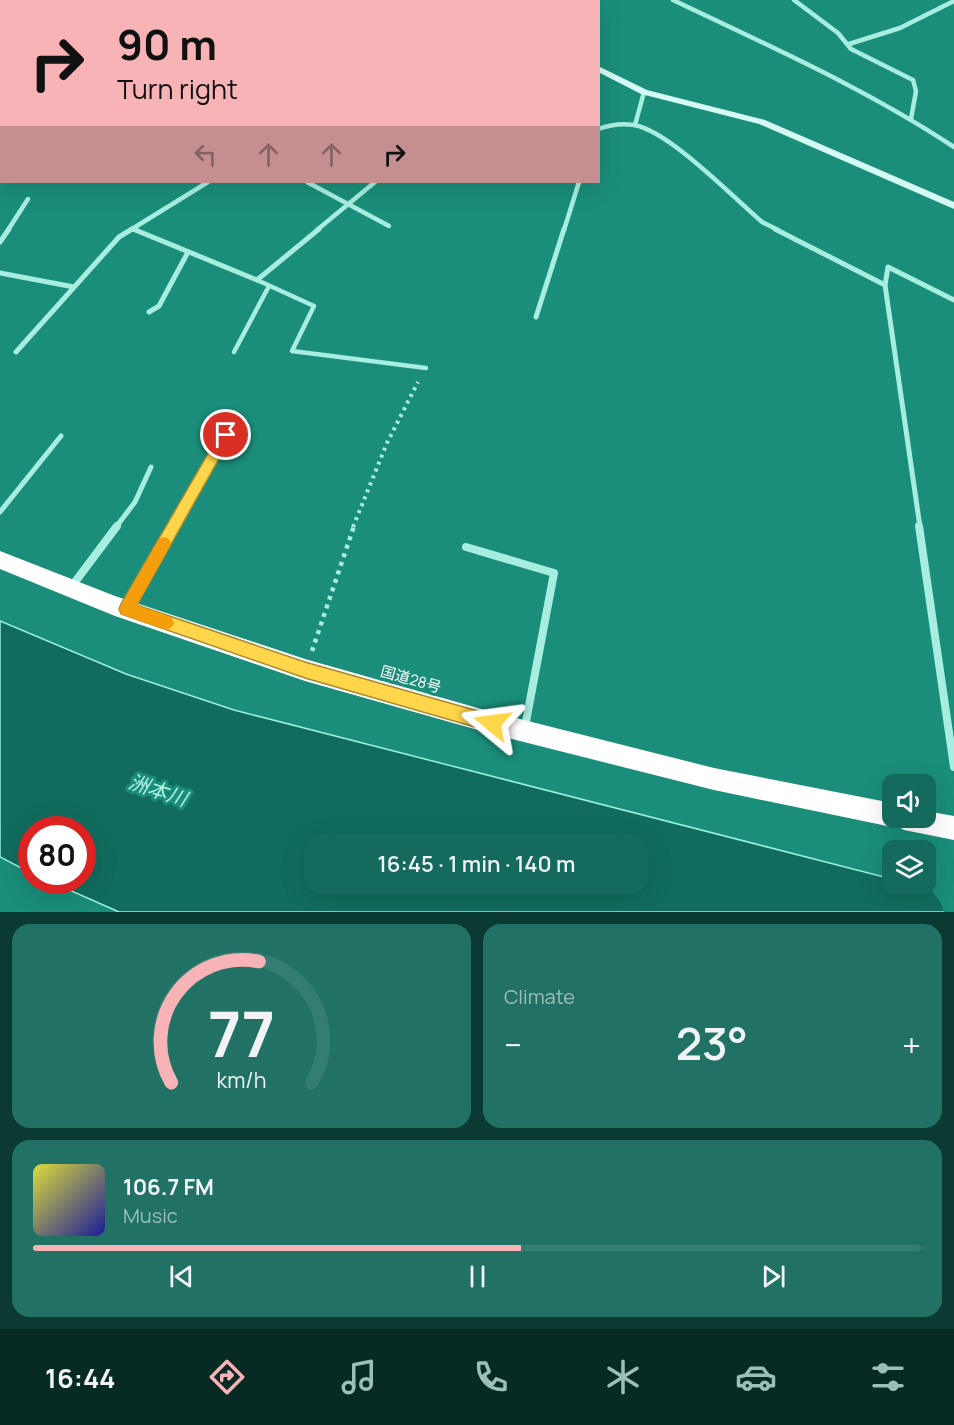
<!DOCTYPE html>
<html lang="en">
<head>
<meta charset="utf-8">
<style>
	:root { --surface:#146a5c; --page:#217265; --text:#f1f3f6; --muted:#9dbfbb; --line:#337d72; --accent:#f7b3b6 }
	body { margin:0; font-family:Manrope,"Noto Sans JP",sans-serif; background:var(--page); color:var(--text); height:100vh; display:flex; flex-direction:column; font-size:22px; white-space:nowrap }
	* { box-sizing:border-box; margin:0 }
	p { font-size:20px; color:var(--muted) }
	.icon { flex:none; width:33px; height:33px; fill:none; stroke:currentColor; stroke-width:2; stroke-linecap:round; stroke-linejoin:round }
	.map { position:relative; height:912px; overflow:hidden }
	.sheet { display:flex; flex-direction:column; gap:12px; padding:12px; background:#0b3a33; flex:1 }
	.sheet>* { flex:none }
	.top-card { position:absolute; left:0px; top:0px; width:600px; height:183px; box-shadow:0 6px 24px #0002; background:#f7b3b6; color:#111; overflow:hidden }
	.controls { position:absolute; left:882px; top:774px; display:grid; gap:12px }
	.controls a { display:grid; place-items:center; width:54px; height:54px; border-radius:12px; background:var(--surface); box-shadow:0 6px 24px #0002; font-size:30px }
	.speed { position:absolute; left:18px; top:816px; display:flex; gap:12px; font-size:30px; font-weight:700; text-align:center }
	.speed>* { display:grid; place-content:center; width:78px; height:78px; border-radius:50%; background:var(--surface); box-shadow:0 6px 24px #0002; line-height:1 }
	.speed .limit { border:9px solid #d22; background:#fff; color:#111 }
	.pin { position:absolute; display:grid; place-items:center; width:51px; height:51px; color:#fff; margin:-26px; border:3px solid #fff; border-radius:50%; box-shadow:0 2px 6px #0007 }
	.me { position:absolute; width:66px; margin:-33px; rotate:286deg; stroke-linejoin:round; filter:drop-shadow(0 0 4px #0008) }
	.turn { display:flex; align-items:center; gap:21px; height:126px; padding:0 18px; font-size:27px }
	.turn .icon { width:78px; height:78px; stroke-width:2.5 }
	.turn b { display:block; font-size:42px; line-height:51px }
	.lanes { display:flex; align-items:center; height:57px; padding:0 18px; background:#0003; justify-content:center; gap:30px; direction:ltr }
	.lanes .off { opacity:.35 }
	.big { font-size:45px; font-weight:600; line-height:1.1 }
	.sheet .widget { flex:1; display:flex; flex-direction:column; justify-content:center; gap:9px; min-width:0; padding:0 21px; border-radius:18px; background:var(--page) }
	.sheet .dial { align-items:center; gap:0 }
	.dial svg { height:156px; overflow:visible; fill:none; stroke:var(--line); stroke-width:7; stroke-linecap:round; text-anchor:middle }
	.dial text { fill:var(--text); stroke:none }
	.song { display:flex; align-items:center; gap:18px }
	.cover { width:72px; height:72px; border-radius:9px; background:linear-gradient(135deg,hsl(60 70% 55%),hsl(240 70% 35%)) }
	.played { height:6px; border-radius:3px; background:linear-gradient(90deg,var(--accent) 55%,var(--line) 55%) }
	.keys { display:flex; justify-content:space-around; direction:ltr }
	.heat { display:flex; justify-content:space-between; align-items:center; font-size:33px; direction:ltr }
	.sheet .tiles { flex:1; display:grid; gap:12px; grid-template-columns:1fr 1fr }
	.widget:last-child { grid-column:span 2 }
	.trip { position:absolute; left:304px; top:834px; width:345px; height:60px; border-radius:18px; background:var(--surface); box-shadow:0 6px 24px #0002; font-weight:600; line-height:60px; text-align:center }
	.menu { display:flex; height:96px; justify-content:space-around; align-items:center; background:#082a25; color:var(--muted) }
	.menu .icon { width:42px; height:42px }
	.menu .selected { color:var(--accent) }
	.menu b { font-size:27px; color:var(--text) }
	.map>svg:first-child { display:block }
	.water { fill:#116c5d; stroke:#9af0df; stroke-width:1.5; fill-rule:evenodd }
	.pier { fill:#1a8e7a }
	.lines { fill:none; stroke-linecap:round; stroke-linejoin:round }
	.path-far1 { stroke:#a7eee1; stroke-width:4; stroke-dasharray:3 4.5; stroke-linecap:butt }
	.path { stroke:#a7eee1; stroke-width:4.5; stroke-dasharray:4 5; stroke-linecap:butt }
	.lane { stroke:#a7eee1; stroke-width:4.5 }
	.street-far2 { stroke:#a7eee1; stroke-width:4.5 }
	.street-far1 { stroke:#a7eee1; stroke-width:5 }
	.street { stroke:#a7eee1; stroke-width:8 }
	.secondary { fill:#d4faf4; fill-rule:evenodd }
	.highway { fill:#fff; fill-rule:evenodd }
	.route { fill:#ffd54a; stroke:#a68a30; stroke-width:1.5 }
	.slow { fill:#f59e0b }
	.labels { text-anchor:middle; dominant-baseline:central; stroke-width:6; stroke-linejoin:round; paint-order:stroke }
	.street-label { font-size:15px; fill:#fff; stroke:#1a8e7a }
	.near-water-label { font-size:20px; font-style:italic; fill:#b3f5e8; stroke:#1a8e7a }
</style>
</head>
<body>
<div class="map">
<svg width="954" height="912" viewBox="0 0 954 912">
	<rect width="100%" height="100%" fill="#1a8e7a"/>
	<path class="water" d="M 0,621 L 126,674 L 234,710 L 892,879 L 892,884 L 915,884 L 954,892 L 954,912 L 119,912 L 49,881 L 82,880 L 82,830 L 32,830 L 31,873 L 0,857 ZM 315,844 L 639,844 L 639,884 L 315,884 Z"/>
	<polygon class="pier" points="926,883 954,889 954,912 944,912 941,903"/>
	<g class="lines">
		<polyline class="path-far1" points="353,527 387,443 418,382"/>
		<polyline class="path" points="312,651 354,526"/>
		<g class="lane">
			<polyline points="257,280 314,306 292,351 426,368"/>
			<polyline points="234,352 269,286"/>
		</g>
		<g class="street-far2">
			<path d="M 673,0 C 769,46 865,88 954,147"/>
			<polyline points="794,0 838,33 851,49 913,80 916,91 911,119"/>
			<polyline points="849,44 900,28 954,1"/>
			<polyline points="635,125 644,92"/>
			<path d="M 598,129 C 609,125 622,123 634,125 C 669,131 733,197 762,222 L 778,230"/>
			<polyline points="307,182 389,226"/>
			<polyline points="8,230 28,199"/>
			<polyline points="135,230 132,229 208,182"/>
			<polyline points="317,230 375,182"/>
			<polyline points="564,230 579,182"/>
		</g>
		<g class="street-far1">
			<polyline points="133,229 257,280 319,229"/>
			<polyline points="775,229 885,285 920,527"/>
			<polyline points="0,242 9,229"/>
			<polyline points="0,273 74,287"/>
			<polyline points="885,285 888,267 954,300"/>
			<polyline points="149,312 159,306 188,252"/>
			<polyline points="536,317 564,229"/>
			<polyline points="16,352 119,237 132,229"/>
			<polyline points="0,512 61,436"/>
			<polyline points="116,527 135,502 151,467"/>
			<polyline points="173,527 226,435"/>
		</g>
		<g class="street">
			<polyline points="919,526 954,767"/>
			<polyline points="466,547 554,573 525,727"/>
			<polyline points="72,586 117,526"/>
			<polyline points="128,606 174,526"/>
		</g>
		<g class="secondary">
			<polygon points="502,0 511,0 512,2 503,2"/>
			<polygon points="598,66 647,90 765,120 954,202 954,209 759,124 641,94 598,72"/>
		</g>
		<polygon class="highway" points="0,551 115,596 305,659 492,712 714,768 892,803 892,818 926,818 926,811 954,816 954,840 904,830 895,825 892,827 714,790 492,734 305,681 115,616 0,569"/>
	</g>
	<polygon class="route" points="226,429 230,431 232,435 230,439 137,605 305,662 492,715 498,717 500,723 498,729 492,732 305,678 121,614 119,609 121,604 221,431"/>
	<polygon class="slow" points="164,537 169,539 171,544 137,605 171,617 174,623 171,628 166,630 121,614 119,609 159,539"/>
	<g class="labels">
		<g class="street-label">
			<text transform="translate(411 679) rotate(16)">国道28号</text>
		</g>
		<g class="near-water-label">
			<text transform="translate(158 790) rotate(18)">洲本川</text>
		</g>
	</g>
</svg>
<div class="controls">
<a><svg class="icon" aria-label="sound" viewBox="0 0 24 24"><path d="M4 9h4l5-4v14l-5-4H4zM17 9q2 3 0 6"/></svg></a>
<a><svg class="icon" aria-label="layers" viewBox="0 0 24 24"><path d="M12 4l9 5-9 5-9-5zM3 14l9 5 9-5"/></svg></a>
</div>
<div class="speed"><div class="limit">80</div></div>
<div class="pin" style="left:226px;top:435px;background:#d93025"><svg class="icon" aria-label="arrive" viewBox="0 0 24 24"><path d="M6 21V4h12l-3 4 3 4H6"/></svg></div>
<svg class="me" style="left:492px;top:723px" viewBox="-20 -20 40 40"><path d="M0-17L14 15 0 8-14 15z" fill="#ffd54a" stroke="#fff" stroke-width="4"/></svg>
<div class="trip">16:45 · 1 min · 140 m</div>
<div class="top-card">
<div class="turn"><svg class="icon" aria-label="right" viewBox="0 0 24 24"><path d="M7 20v-9h11M14 6l5 5-5 5"/></svg><div><b>90 m</b>Turn right</div></div>
<div class="lanes"><svg class="icon off" aria-label="left" viewBox="0 0 24 24"><path d="M17 20v-9H6M10 6l-5 5 5 5"/></svg><svg class="icon off" aria-label="ahead" viewBox="0 0 24 24"><path d="M12 20V5M6 11l6-6 6 6"/></svg><svg class="icon off" aria-label="ahead" viewBox="0 0 24 24"><path d="M12 20V5M6 11l6-6 6 6"/></svg><svg class="icon" aria-label="right" viewBox="0 0 24 24"><path d="M7 20v-9h11M14 6l5 5-5 5"/></svg></div>
</div>
</div>
<section class="sheet">
<div class="tiles">
<div class="widget dial"><svg viewBox="0 0 100 80">
<path d="M14 69A42 42 0 1 1 86 69"/>
<path d="M14 69A42 42 0 0 1 59 7" stroke="#f7b3b6"/>
<text x="50" y="56" font-size="32" font-weight="700">77</text>
<text x="50" y="72" font-size="11">km/h</text>
</svg></div>
<div class="widget"><p>Climate</p>
<div class="heat"><a>−</a><b class="big">23°</b><a>+</a></div>
</div>
<div class="widget">
<div class="song"><i class="cover"></i><div><b>106.7 FM</b><p>Music</p></div></div>
<div class="played"></div>
<div class="keys"><svg class="icon" aria-label="previous" viewBox="0 0 24 24"><path d="M18 5L8 12l10 7zM5 5v14"/></svg><svg class="icon" aria-label="pause" viewBox="0 0 24 24"><path d="M8 5v14M16 5v14"/></svg><svg class="icon" aria-label="next" viewBox="0 0 24 24"><path d="M6 5l10 7-10 7zM19 5v14"/></svg></div>
</div>
</div>
</section>
<nav class="menu">
<b>16:44</b>
<svg class="icon selected" aria-label="directions" viewBox="0 0 24 24"><path d="M12 3l9 9-9 9-9-9zM9 14v-3h6M13 9l2 2-2 2"/></svg>
<svg class="icon" aria-label="music" viewBox="0 0 24 24"><path d="M9 18V5l10-2v13"/><circle cx="6" cy="18" r="3"/><circle cx="16" cy="16" r="3"/></svg>
<svg class="icon" aria-label="phone" viewBox="0 0 24 24"><path d="M5 4h4l2 5-3 2q2 4 5 5l2-3 5 2v4C11 20 4 13 5 4z"/></svg>
<svg class="icon" aria-label="climate" viewBox="0 0 24 24"><path d="M12 3v18M4 7l16 10M4 17L20 7"/></svg>
<svg class="icon" aria-label="car" viewBox="0 0 24 24"><path d="M5 17H2v-5l4-1 3-4h7l3 4 3 1v5h-3M9 17h6M6 11h13"/><circle cx="7" cy="17" r="2"/><circle cx="17" cy="17" r="2"/></svg>
<svg class="icon" aria-label="filters" viewBox="0 0 24 24"><path d="M4 7h16M4 17h16"/><circle cx="9" cy="7" r="2"/><circle cx="15" cy="17" r="2"/></svg>
</nav>
</body>
</html>
